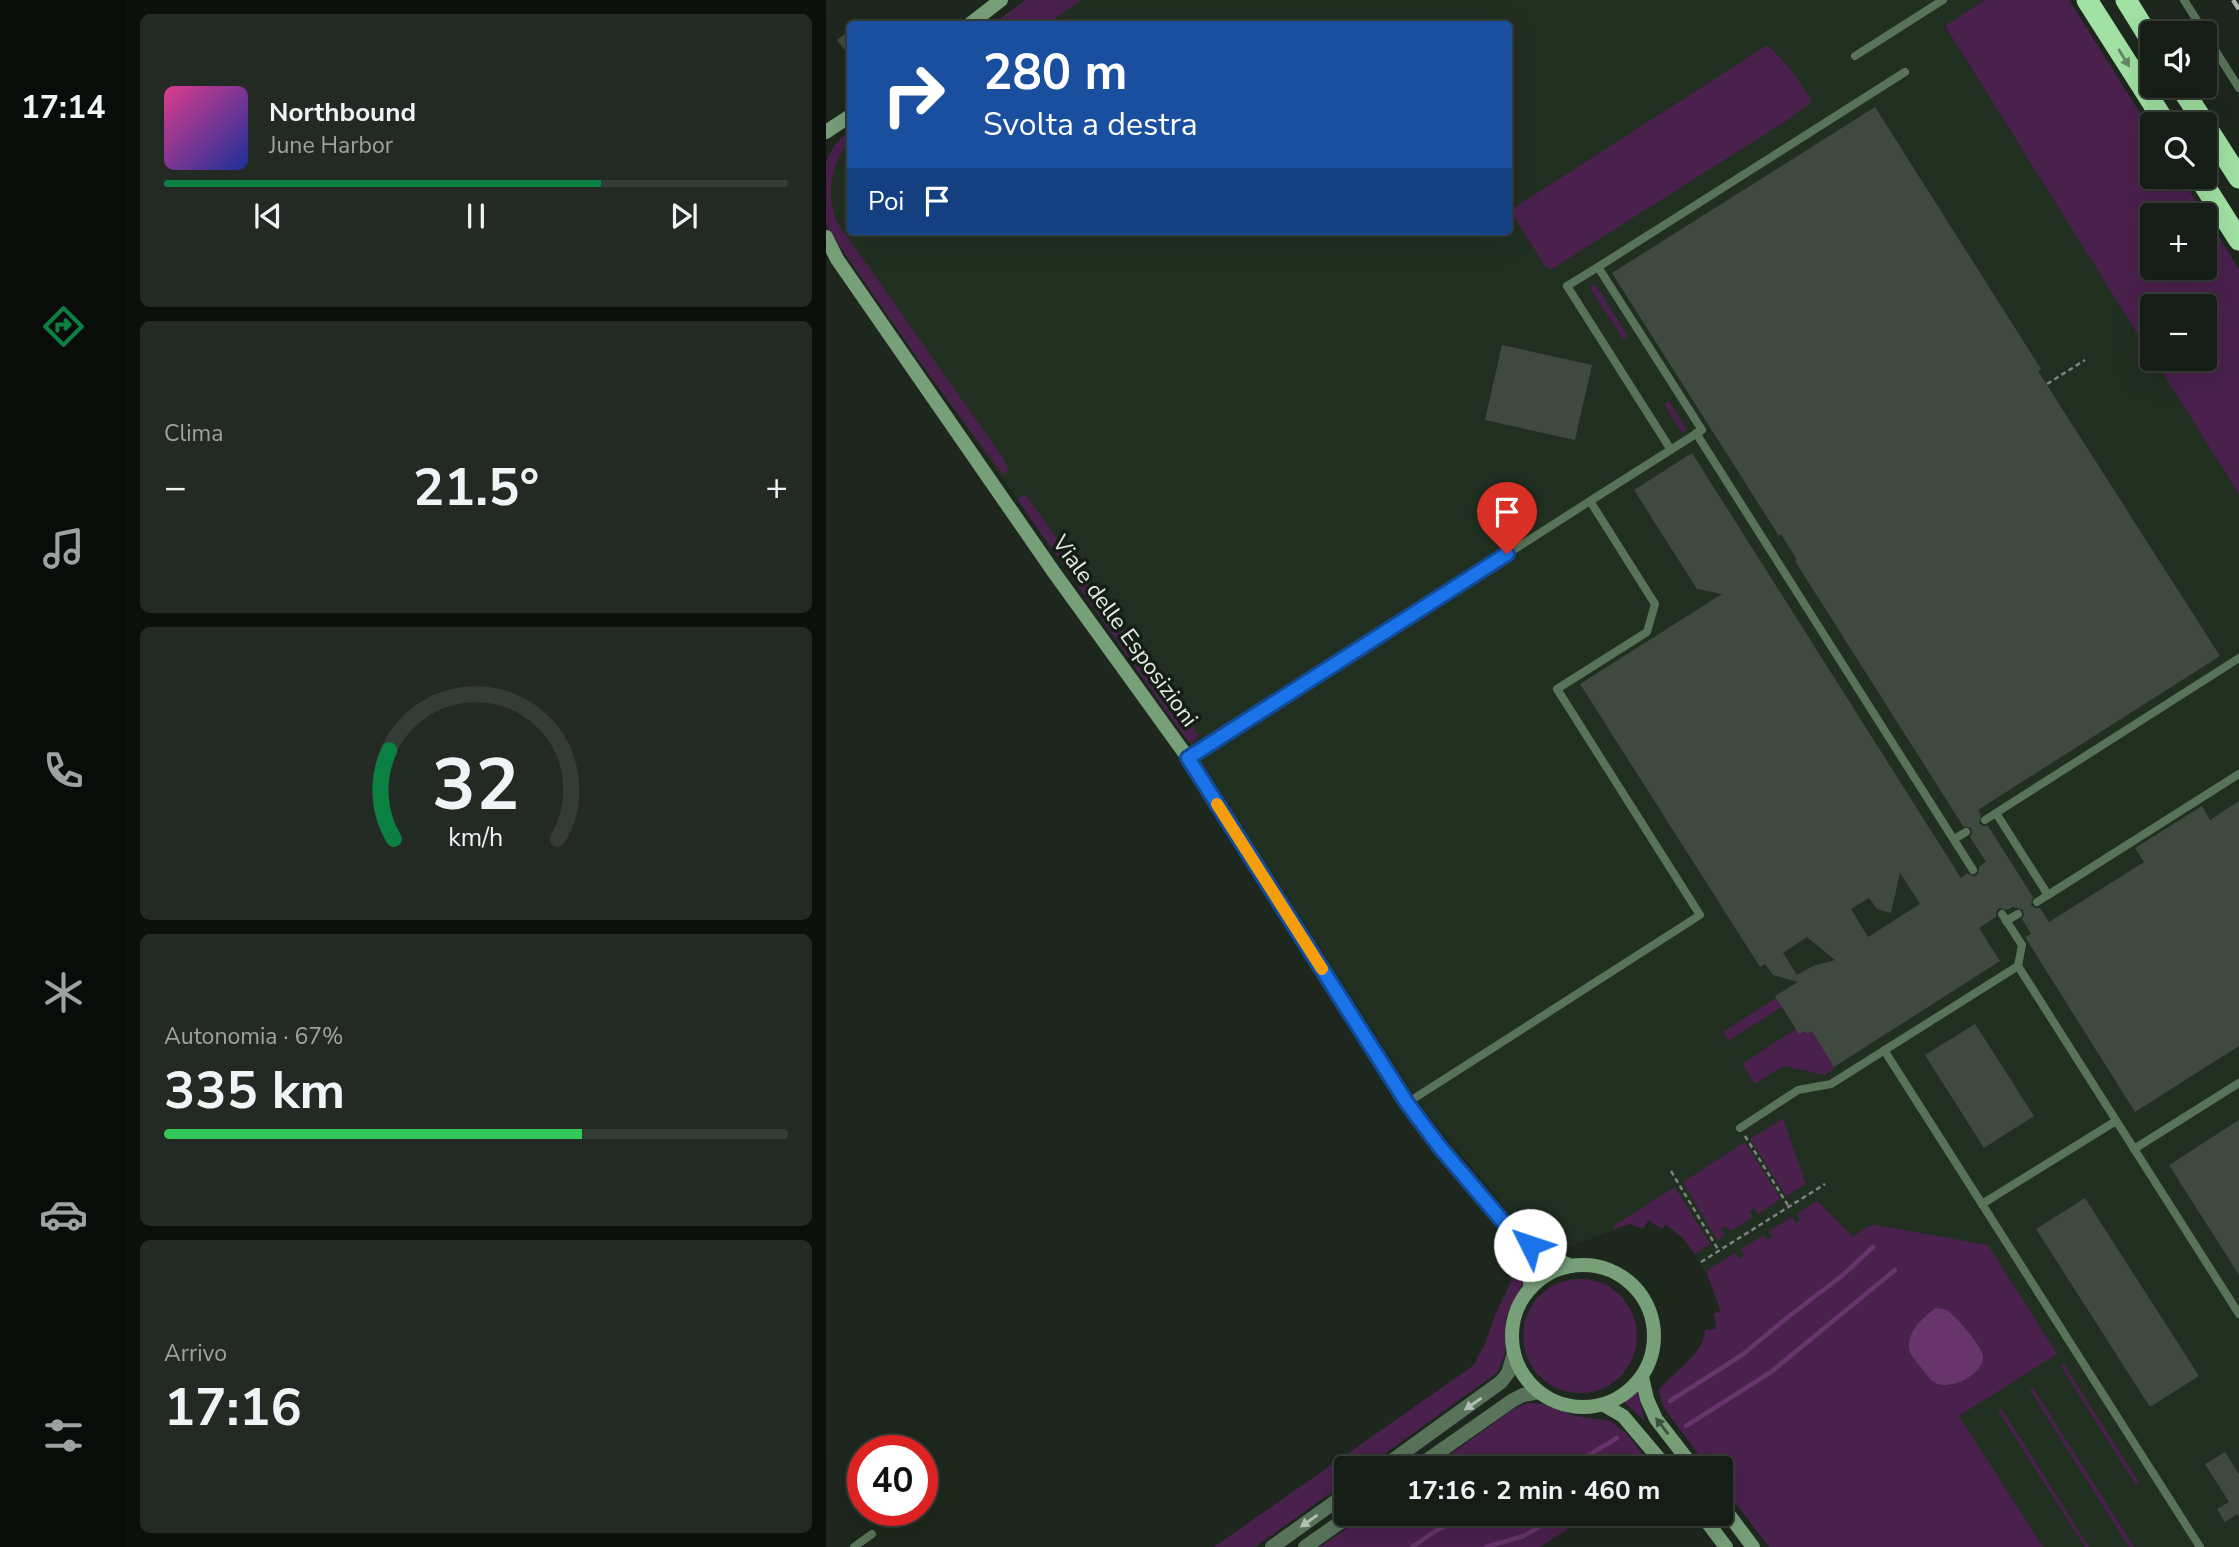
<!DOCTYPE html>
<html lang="it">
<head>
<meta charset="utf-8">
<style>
	:root { --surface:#161d16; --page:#232a23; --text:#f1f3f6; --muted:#9ea2a1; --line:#353b35; --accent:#0b8043 }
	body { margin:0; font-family:"Nunito Sans",sans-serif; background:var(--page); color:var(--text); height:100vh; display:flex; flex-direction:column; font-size:26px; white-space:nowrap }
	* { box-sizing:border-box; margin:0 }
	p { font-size:23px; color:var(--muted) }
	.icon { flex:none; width:38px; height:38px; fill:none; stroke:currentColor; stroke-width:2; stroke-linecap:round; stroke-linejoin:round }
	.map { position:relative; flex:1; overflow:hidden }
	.sheet { display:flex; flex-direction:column; gap:14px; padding:14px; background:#0c100c; width:700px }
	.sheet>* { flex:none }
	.guide { position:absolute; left:21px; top:21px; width:665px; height:214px; border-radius:7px; box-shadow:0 7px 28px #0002,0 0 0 2px var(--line); background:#1a4fa0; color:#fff; overflow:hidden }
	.tools { position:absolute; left:1314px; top:21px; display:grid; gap:14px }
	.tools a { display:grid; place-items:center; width:77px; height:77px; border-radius:7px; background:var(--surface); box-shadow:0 7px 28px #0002,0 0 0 2px var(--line); font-size:35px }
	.speed { position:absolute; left:21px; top:1435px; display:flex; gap:14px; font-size:35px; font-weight:700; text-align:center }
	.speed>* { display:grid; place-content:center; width:91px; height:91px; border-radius:50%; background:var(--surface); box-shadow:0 7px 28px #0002,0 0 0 2px var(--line); line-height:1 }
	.speed .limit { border:10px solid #d22; background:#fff; color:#111 }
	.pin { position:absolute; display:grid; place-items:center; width:60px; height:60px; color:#fff; margin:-72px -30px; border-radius:50% 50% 50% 0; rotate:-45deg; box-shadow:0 0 7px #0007 }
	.pin .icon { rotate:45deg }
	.me { position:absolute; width:77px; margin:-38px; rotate:311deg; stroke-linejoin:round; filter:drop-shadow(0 0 5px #0008) }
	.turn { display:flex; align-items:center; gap:24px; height:147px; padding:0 21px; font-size:32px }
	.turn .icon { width:91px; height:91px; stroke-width:2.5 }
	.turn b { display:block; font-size:49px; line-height:60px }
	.then { display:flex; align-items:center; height:66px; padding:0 21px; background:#0003; gap:14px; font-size:26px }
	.big { font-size:52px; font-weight:700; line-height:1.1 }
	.sheet .widget { flex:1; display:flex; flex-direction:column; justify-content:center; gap:10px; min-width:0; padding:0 24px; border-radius:10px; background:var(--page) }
	.sheet .dial { align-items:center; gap:0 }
	.dial svg { height:182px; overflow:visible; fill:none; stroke:var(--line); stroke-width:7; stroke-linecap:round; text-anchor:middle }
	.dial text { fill:var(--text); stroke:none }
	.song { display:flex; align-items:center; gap:21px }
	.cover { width:84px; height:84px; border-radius:10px; background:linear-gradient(135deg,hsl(330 70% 55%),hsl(230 70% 35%)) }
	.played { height:7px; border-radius:4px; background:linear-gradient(90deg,var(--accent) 70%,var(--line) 70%) }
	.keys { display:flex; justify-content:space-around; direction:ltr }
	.heat { display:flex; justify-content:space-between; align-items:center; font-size:38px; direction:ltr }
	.charge { height:10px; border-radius:5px; background:linear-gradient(90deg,#34c759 67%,var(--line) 0) }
	.trip { position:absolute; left:508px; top:1456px; width:399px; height:70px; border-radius:7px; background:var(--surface); box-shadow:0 7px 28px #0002,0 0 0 2px var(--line); font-weight:700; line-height:70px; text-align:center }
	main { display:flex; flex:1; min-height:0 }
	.dock { display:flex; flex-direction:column; width:126px; justify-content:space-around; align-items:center; background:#090c09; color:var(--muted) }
	.dock .icon { width:49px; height:49px }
	.dock .current { color:var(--accent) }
	.dock b { font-size:32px; color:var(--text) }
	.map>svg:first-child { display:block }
	.built { fill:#212f21 }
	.green { fill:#4a214d; fill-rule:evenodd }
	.water { fill:#67346b }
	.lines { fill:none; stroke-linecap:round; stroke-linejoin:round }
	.stream { stroke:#67346b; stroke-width:4.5 }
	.building { fill:#3f493f; fill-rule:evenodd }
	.path { stroke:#7c847c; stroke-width:2.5; stroke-dasharray:5 3.5; stroke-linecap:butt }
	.lane { stroke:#59735a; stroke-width:8 }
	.street { stroke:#59735a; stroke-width:14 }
	.secondary { stroke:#779f78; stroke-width:14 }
	.highway { stroke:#a1e1a3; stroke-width:21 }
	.rail { stroke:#adb3ad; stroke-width:4.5; stroke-dasharray:12 12; stroke-linecap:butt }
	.oneway { fill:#628963 }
	.oneway2 { fill:#b3c0b4 }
	.oneway3 { fill:#3c523d }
	.route-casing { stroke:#114b97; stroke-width:18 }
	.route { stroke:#1a73e8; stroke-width:12 }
	.slow { stroke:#f59e0b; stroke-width:12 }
	.labels { text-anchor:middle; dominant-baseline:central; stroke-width:7; stroke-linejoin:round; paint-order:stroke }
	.street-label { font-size:23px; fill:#e4eae4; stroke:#151e15 }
</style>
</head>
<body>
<main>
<nav class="dock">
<b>17:14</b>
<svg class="icon current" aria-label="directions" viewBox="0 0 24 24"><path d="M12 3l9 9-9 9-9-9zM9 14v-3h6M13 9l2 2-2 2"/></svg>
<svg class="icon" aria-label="music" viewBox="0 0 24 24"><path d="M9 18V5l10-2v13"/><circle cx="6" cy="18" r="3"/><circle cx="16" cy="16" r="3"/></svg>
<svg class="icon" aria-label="phone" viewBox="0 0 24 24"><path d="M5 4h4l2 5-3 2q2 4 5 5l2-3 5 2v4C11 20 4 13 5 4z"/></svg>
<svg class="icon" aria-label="climate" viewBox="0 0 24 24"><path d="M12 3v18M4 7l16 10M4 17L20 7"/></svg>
<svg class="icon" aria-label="car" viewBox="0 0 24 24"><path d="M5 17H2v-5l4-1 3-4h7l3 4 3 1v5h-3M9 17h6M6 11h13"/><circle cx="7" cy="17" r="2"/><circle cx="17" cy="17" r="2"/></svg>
<svg class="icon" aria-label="filters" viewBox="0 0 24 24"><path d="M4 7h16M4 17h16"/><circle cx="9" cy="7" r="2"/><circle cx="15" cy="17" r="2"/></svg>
</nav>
<section class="sheet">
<div class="widget">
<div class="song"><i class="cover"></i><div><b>Northbound</b><p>June Harbor</p></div></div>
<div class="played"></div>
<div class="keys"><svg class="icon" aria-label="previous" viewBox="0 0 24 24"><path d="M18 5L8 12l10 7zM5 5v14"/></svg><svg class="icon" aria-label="pause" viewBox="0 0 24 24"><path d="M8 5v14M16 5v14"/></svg><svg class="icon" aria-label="next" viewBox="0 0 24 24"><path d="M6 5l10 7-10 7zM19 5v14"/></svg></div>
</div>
<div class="widget"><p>Clima</p>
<div class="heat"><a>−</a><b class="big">21.5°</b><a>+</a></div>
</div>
<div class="widget dial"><svg viewBox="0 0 100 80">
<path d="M14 69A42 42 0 1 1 86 69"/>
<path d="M14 69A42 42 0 0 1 12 30" stroke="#0b8043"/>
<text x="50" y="56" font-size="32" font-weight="700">32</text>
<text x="50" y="72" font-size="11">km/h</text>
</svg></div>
<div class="widget"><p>Autonomia · 67%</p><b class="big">335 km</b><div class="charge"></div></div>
<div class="widget"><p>Arrivo</p><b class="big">17:16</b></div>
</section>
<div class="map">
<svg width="1413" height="1547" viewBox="0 0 1413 1547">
	<rect width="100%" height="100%" fill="#1e271e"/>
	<polygon class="built" points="200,0 1159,0 1119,27 1413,494 1413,1547 943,1547 894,1483 894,1468 883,1468 834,1402 833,1390 874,1348 879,1339 879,1330 889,1329 888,1313 894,1312 885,1281 863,1245 840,1224 836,1229 822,1220 817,1229 807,1224 801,1225 740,1248 727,1249 718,1246 695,1221 692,1222 601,1114 362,741 7,238 0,223 0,162 8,146 24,129 24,231 682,231 682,24 167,24"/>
	<g class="green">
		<polygon points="200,0 255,0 222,24 167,24"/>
		<path d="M 1159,0 L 1243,0 L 1326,132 L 1326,177 L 1355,177 L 1413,269 L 1413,494 L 1328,359 L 1379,359 L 1379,306 L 1326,306 L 1326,357 L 1119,26 ZM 1326,215 L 1379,215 L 1379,268 L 1326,268 Z"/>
		<path d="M 940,46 C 951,49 982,91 985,102 L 960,121 L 729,267 L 725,269 L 719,266 L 686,214 L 688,208 Z"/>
		<path d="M 24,129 C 24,145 19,144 13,158 C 3,179 2,201 11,222 L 179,461 L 182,470 L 177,475 L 99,369 L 4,232 L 0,223 L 0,162 L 8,146 Z"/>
		<polygon points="769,284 802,336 797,339 764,288"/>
		<polygon points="843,401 861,430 856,433 838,404"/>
		<polygon points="199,494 364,723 373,736 366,743 362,741 342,714 191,499"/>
		<polygon points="956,994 953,1002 956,1007 902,1041 897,1032"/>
		<polygon points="970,1029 979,1031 982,1034 986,1031 1009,1068 999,1075 957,1066 929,1084 916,1064"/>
		<polygon points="957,1119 980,1184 960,1196 924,1139"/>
		<polygon points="919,1142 955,1199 932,1214 928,1208 923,1212 927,1217 905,1231 900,1226 895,1229 899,1235 891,1240 857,1182"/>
		<polygon points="849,1187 884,1244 869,1254 856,1237 840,1224 836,1229 822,1220 817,1229 804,1224 788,1229 787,1226"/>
		<path d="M 991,1201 L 1027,1237 L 1042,1226 L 1049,1225 L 1162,1245 L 1231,1354 L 1133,1416 L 1217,1547 L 943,1547 L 894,1483 L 894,1468 L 883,1468 L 838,1408 L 833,1390 C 846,1373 878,1355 879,1330 L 890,1329 L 888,1313 L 894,1312 L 893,1306 L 880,1271 L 909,1253 L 913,1259 L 918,1256 L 915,1249 L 938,1235 L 942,1240 L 946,1237 L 943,1231 L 966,1217 L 970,1223 L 974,1220 L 971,1214 Z"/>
		<polygon points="695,1261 697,1284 680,1316 679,1353 672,1372 539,1468 520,1468 520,1482 429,1547 388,1547 647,1366 659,1344 669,1315 685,1282 689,1269"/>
		<circle cx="754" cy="1336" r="57"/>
		<polygon points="1238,1364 1313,1483 1310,1485 1235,1366"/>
		<polygon points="811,1386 818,1420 795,1399"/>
		<polygon points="1207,1388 1308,1547 1303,1547 1204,1390"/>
		<polygon points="702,1403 717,1404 749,1416 784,1421 800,1433 828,1468 605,1468 689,1408"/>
		<polygon points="1175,1408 1263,1547 1259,1547 1172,1410"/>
		<polygon points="541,1514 765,1514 714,1547 494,1547"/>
	</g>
	<path class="water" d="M 1110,1308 C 1114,1309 1116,1308 1120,1310 C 1129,1314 1156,1347 1157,1356 C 1158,1374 1127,1389 1112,1384 C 1105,1382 1101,1375 1096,1369 C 1093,1364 1086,1358 1084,1352 C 1078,1334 1097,1317 1110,1308 Z"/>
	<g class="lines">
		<g class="stream">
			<polyline points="844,1401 916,1355 962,1317 1017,1275 1047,1247"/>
			<polyline points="860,1426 945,1372 1069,1270"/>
			<polyline points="741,1468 791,1438"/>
			<polyline points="798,1468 808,1462"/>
			<polyline points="586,1547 611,1530 650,1514"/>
			<polyline points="660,1547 698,1536 734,1514"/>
		</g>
	</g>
	<g class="building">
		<polygon points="24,30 24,57 11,40"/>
		<path d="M 1049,107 L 1215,369 L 1212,371 L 1394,656 L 1152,810 L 1155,815 L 1153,823 L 1157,826 L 1162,826 L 1207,897 L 1205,905 L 1209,908 L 1214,908 L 1223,922 L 1318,862 L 1309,848 L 1376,806 L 1384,820 L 1413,801 L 1413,1046 L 1309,1112 L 1199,937 L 1205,934 L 1196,919 L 1198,915 L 1197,910 L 1187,907 L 1181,910 L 1173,908 L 1170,912 L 1170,917 L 1153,928 L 1174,961 L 1008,1067 L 986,1031 L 981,1034 L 979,1031 L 973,1034 L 949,996 L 972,982 L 947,975 L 939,964 L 934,967 L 754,684 L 896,594 L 871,589 L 808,490 L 866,453 L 1135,878 L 1141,873 L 1147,876 L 1151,875 L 1153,870 L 1153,867 L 1160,862 L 1144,837 L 1146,833 L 1145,828 L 1137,826 L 969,561 L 971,560 L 955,534 L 953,536 L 786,273 ZM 1074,873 L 1094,904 L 1042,937 L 1025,909 L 1043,898 L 1051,909 L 1065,913 ZM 981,937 L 1009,960 L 987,966 L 971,975 L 957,953 Z"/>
		<polygon points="676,345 766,365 749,440 659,420"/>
		<polygon points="1149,1024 1208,1116 1158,1148 1099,1055"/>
		<polygon points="1413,1120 1413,1275 1343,1165"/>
		<polygon points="1259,1198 1373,1376 1324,1407 1210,1229"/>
		<polygon points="1399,1452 1413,1474 1413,1517 1411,1514 1399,1522 1391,1509 1403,1502 1379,1464"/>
	</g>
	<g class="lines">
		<g class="path">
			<polyline points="1221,384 1259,360"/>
			<polyline points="919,1136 963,1207"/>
			<polyline points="845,1171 893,1251"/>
			<polyline points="875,1262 999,1184"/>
		</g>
		<g class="lane">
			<polyline points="1358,0 1379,33"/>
			<polyline points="1379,34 1413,88"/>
			<polyline points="1029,56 1117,0"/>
			<polyline points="772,267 1079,72"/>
			<polyline points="870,433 1147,870"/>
			<polyline points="362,758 764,501"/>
			<polyline points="1170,813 1222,895 1413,774"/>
			<polyline points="1159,820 1413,658"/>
			<polyline points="1128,839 1140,832"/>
			<polyline points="1211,902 1222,895"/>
			<polyline points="1176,914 1196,945 1192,966 1413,1314"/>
			<polyline points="1180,921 1192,914"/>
			<polyline points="1058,1050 1156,1204 1290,1121"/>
			<polyline points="581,1103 874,915 731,689 821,632 829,604 764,501 876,430 772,267 741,286 845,450"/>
			<polyline points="914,1128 972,1090 1005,1084 1192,966"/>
			<polyline points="1308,1149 1413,1083"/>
			<polyline points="1156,1204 1374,1547"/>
			<polyline points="28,1547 46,1534"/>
		</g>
		<g class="street">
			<polyline points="556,1468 675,1382 682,1373 688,1353"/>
			<polyline points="590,1468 687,1400 697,1395 713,1392"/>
			<polyline points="446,1547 520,1494"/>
			<polyline points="479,1547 526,1514"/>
		</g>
		<g class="secondary">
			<polyline points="144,24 175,0"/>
			<polyline points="0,132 24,116"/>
			<polyline points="0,237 11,259 227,571 362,758 581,1103 613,1146 690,1237 700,1260 705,1288"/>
			<polyline points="690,1237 718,1254 745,1266"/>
			<circle cx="757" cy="1336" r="71"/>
			<polyline points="816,1377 821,1399 830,1419 868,1468"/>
			<polyline points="778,1405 797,1416 841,1468"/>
			<polyline points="894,1503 927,1547"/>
			<polyline points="875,1514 900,1547"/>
		</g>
		<g class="highway">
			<polyline points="1261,0 1340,124"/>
			<polyline points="1300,0 1326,42"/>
			<polyline points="1354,86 1379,124"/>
			<polyline points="1379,125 1413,178"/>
			<polyline points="1373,177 1413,240"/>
		</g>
		<polyline class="rail" points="1407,0 1413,9"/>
	</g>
	<defs><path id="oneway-solid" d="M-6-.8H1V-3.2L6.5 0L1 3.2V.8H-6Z" transform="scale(1.75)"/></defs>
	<use class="oneway" href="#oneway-solid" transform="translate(1298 58) rotate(58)"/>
	<g class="oneway2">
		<use href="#oneway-solid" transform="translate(647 1404) rotate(145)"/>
		<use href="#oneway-solid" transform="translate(483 1521) rotate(145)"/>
	</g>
	<use class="oneway3" href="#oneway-solid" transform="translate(836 1426) rotate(-127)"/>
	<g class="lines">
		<g class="route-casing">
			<polyline id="route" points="681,554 362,758 581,1103 613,1146 690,1237 704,1245"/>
		</g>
		<use href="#route" class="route"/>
		<polyline class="slow" points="391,804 496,969"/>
	</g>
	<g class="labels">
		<g class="street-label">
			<text transform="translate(299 631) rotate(54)">Viale delle Esposizioni</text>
		</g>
	</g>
</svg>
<div class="tools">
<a><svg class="icon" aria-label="sound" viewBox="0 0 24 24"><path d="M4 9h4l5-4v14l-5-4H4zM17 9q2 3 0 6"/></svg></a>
<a><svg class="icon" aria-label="search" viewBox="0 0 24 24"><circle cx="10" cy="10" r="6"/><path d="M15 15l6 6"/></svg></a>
<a>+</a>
<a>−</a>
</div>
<div class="speed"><div class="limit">40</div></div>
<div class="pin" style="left:681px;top:554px;background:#d93025"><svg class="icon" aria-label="arrive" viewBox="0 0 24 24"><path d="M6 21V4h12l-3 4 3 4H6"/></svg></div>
<svg class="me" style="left:704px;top:1245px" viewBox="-20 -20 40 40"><circle r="19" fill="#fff"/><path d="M0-13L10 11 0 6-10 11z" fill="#1a73e8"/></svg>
<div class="trip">17:16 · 2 min · 460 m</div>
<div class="guide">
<div class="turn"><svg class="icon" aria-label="right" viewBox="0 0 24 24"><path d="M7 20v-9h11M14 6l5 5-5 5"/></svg><div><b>280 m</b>Svolta a destra</div></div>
<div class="then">Poi<svg class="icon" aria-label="arrive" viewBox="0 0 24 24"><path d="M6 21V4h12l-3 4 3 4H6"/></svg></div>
</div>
</div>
</main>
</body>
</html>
